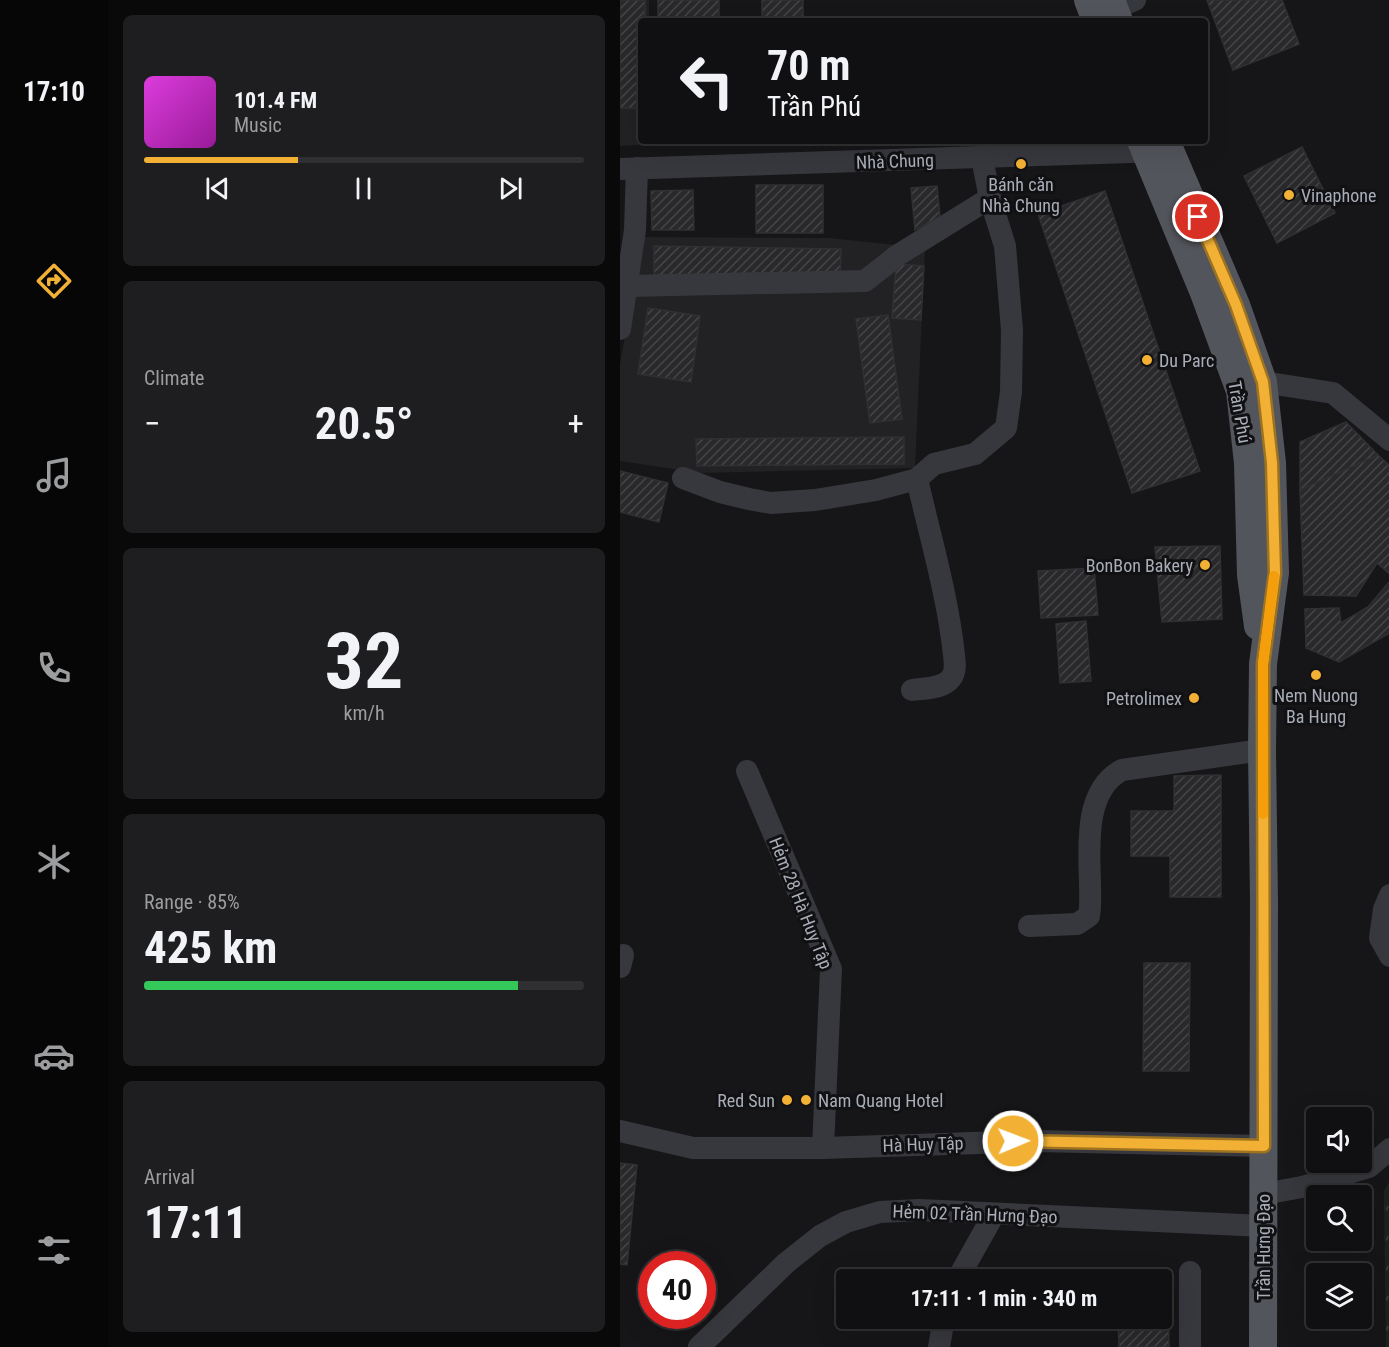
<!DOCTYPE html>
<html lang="en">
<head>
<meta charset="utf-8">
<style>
	:root { --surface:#101012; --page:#1e1e20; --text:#f1f3f6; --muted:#9c9d9f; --line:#303032; --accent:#f2b134 }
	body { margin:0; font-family:"Roboto Condensed",sans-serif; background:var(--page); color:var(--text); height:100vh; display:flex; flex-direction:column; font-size:22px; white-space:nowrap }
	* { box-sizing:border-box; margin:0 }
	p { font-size:20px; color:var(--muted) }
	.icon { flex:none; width:33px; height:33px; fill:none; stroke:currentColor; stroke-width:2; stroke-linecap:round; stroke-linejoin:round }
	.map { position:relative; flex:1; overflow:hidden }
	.side { display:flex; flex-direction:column; gap:15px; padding:15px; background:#09090a; width:512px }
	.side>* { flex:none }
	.guide { position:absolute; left:18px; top:18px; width:570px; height:126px; border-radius:6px; box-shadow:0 6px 24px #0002,0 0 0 2px var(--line); background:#101012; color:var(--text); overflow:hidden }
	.controls { position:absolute; left:686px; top:1107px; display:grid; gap:12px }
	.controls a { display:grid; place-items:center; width:66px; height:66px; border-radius:6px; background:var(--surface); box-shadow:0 6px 24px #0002,0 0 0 2px var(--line); font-size:30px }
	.speed { position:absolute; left:18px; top:1251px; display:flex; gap:12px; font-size:30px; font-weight:700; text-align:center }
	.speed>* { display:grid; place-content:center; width:78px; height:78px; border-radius:50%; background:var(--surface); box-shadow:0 6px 24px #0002,0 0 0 2px var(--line); line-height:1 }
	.speed .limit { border:9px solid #d22; background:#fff; color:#111 }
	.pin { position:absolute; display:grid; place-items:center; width:51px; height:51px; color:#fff; margin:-26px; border:3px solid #fff; border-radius:50%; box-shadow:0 2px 6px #0007 }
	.me { position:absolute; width:66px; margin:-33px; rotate:89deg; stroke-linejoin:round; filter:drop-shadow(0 0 4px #0008) }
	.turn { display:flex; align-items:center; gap:21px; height:126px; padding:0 30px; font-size:27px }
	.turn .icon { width:78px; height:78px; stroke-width:2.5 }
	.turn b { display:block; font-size:42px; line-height:51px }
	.big { font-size:45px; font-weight:700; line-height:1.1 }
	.side .tile { flex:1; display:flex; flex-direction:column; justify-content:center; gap:9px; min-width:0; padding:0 21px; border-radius:9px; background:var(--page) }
	.side .dial { align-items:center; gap:0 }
	.dial b { font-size:78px; line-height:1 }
	.song { display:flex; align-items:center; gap:18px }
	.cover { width:72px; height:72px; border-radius:9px; background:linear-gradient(135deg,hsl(300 70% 55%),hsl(300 70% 35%)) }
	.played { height:6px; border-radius:3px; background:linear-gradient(90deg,var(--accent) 35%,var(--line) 35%) }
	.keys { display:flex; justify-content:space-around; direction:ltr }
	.heat { display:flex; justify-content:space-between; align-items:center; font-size:33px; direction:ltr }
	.charge { height:9px; border-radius:4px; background:linear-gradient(90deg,#34c759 85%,var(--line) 0) }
	.trip { position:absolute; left:216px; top:1269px; width:336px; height:60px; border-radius:6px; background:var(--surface); box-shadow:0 6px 24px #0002,0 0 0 2px var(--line); font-weight:700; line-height:60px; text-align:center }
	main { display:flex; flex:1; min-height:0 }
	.menu { display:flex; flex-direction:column; width:108px; justify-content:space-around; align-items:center; background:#060607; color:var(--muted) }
	.menu .icon { width:42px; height:42px }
	.menu .active { color:var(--accent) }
	.menu b { font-size:27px; color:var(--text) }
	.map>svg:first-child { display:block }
	.built { fill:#222225 }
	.grass { fill:url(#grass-tufts) }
	.building { fill:url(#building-hatch); stroke:#303034; stroke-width:1.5 }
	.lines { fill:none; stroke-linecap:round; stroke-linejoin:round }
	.minor { stroke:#37383d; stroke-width:22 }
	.major { stroke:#53555c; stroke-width:28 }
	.route-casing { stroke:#9d7322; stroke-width:15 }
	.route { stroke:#f2b134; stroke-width:10 }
	.slow { stroke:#f59e0b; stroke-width:10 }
	.poi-dot { fill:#f2b134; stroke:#111113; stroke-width:2 }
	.labels { text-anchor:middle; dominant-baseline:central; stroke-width:6; stroke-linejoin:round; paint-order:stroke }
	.street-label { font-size:18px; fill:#a8adb8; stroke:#111113 }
	.poi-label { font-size:18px; fill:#a8adb8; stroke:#111113; text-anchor:start }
</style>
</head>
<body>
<main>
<nav class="menu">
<b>17:10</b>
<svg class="icon active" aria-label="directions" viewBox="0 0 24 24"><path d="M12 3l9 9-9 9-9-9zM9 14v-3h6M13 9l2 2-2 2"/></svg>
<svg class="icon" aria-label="music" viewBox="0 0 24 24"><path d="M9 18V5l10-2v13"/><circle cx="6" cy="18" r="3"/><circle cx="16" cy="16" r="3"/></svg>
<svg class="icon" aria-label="phone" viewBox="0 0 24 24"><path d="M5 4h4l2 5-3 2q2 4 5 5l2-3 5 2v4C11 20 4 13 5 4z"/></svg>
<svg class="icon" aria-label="climate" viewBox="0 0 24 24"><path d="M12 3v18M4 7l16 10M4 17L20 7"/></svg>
<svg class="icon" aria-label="car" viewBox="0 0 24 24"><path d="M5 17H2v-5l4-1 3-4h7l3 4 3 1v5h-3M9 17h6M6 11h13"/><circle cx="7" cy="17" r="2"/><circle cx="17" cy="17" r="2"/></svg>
<svg class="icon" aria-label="filters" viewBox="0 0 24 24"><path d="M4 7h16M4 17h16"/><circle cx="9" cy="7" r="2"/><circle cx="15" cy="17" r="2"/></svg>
</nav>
<section class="side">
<div class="tile">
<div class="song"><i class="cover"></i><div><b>101.4 FM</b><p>Music</p></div></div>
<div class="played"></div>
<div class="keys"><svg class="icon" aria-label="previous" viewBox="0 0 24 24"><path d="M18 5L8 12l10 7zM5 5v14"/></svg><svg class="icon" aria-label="pause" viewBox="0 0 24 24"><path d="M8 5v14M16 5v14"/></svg><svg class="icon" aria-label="next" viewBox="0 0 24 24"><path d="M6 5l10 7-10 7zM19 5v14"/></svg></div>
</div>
<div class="tile"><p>Climate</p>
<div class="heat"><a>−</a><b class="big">20.5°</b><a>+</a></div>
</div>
<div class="tile dial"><b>32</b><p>km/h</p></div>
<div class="tile"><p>Range · 85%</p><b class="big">425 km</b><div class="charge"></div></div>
<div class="tile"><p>Arrival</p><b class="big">17:11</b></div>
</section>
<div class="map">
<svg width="770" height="1347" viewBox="0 0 770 1347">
	<defs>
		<pattern id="grass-tufts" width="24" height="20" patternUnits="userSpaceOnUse" patternTransform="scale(1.5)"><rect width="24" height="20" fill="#1c231d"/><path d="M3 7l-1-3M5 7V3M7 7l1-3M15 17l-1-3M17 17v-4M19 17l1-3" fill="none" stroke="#3a403c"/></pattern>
		<pattern id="building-hatch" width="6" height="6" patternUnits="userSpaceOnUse" patternTransform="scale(1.5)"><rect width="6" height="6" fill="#29292c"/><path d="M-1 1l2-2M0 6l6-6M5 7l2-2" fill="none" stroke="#454548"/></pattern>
	</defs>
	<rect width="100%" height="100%" fill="#161618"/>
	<g class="built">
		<polygon points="0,0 29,0 29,21 21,21 21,141 33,141 33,144 0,146"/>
		<polygon points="23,237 209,238 305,248 295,468 80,473 0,461 0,364"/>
	</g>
	<polygon class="grass" points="769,1182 770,1347 766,1347 764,1191"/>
	<g class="building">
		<polygon points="0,0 25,0 25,21 21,21 21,108 0,108"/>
		<rect x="38" y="0" width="61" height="21"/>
		<rect x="142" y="0" width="41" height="21"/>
		<polygon points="587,0 662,0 679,44 613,70"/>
		<polygon points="682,147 715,213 657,243 624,176"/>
		<rect x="136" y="185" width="67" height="48"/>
		<polygon points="317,186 320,217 295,230 291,188"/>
		<polygon points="73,190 74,230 32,230 31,191"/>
		<polygon points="485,191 580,471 512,493 418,214"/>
		<polygon points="34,246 221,249 220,280 34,277"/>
		<polygon points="276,264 304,266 301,320 272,318"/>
		<polygon points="28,308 80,316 71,382 18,374"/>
		<polygon points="268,315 282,419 250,423 236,319"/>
		<polygon points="726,422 758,455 680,490 680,442"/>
		<polygon points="284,437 284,464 77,466 76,439"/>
		<polygon points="758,455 770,466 770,574 757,563 736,596 684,595 680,490"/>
		<polygon points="0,471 48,483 39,522 0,512"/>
		<polygon points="600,546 602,619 542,622 535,547"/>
		<polygon points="474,568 478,615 421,618 418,571"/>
		<polygon points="770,581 770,632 768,634 719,662 686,648 685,609 719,608 721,623 748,607"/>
		<polygon points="466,621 471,681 440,683 436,624"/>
		<polygon points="601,775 601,897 550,897 550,856 511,856 511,811 554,811 554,776"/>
		<polygon points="524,963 570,963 569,1071 523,1071"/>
		<polygon points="0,1163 17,1165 7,1265 0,1264"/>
		<polygon points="542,1292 548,1292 549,1347 499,1347 498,1318 542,1318"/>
	</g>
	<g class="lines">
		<g class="minor">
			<polyline points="494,9 515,0"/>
			<polyline points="0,169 541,151"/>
			<polyline points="7,286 245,281 278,255 370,198"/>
			<polyline points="0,329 15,230 17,168"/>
			<polyline points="628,388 643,382 713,393 770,440"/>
			<polyline points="63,478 100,492 129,499 151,503 195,500 256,490 297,479 314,464 355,454 386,428 391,392 392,330 385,246 370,198 362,158"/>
			<path d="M 292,690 C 305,688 323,689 331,678 C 336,672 335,663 334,655 C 328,597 310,536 297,479"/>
			<polyline points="127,771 211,969 203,1148"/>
			<polyline points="770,895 764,909 760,938 770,956"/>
			<path d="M 409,926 L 457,924 L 469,916 C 471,905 470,893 470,883 C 469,846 464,790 502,770 L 642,750"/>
			<polyline points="0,967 3,955"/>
			<polyline points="0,1131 73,1148 203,1148 417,1141 644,1146"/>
			<polyline points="644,1194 682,1187 749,1167 770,1149"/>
			<polyline points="570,1272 570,1347"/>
			<polyline points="337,1280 374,1214"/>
			<polyline points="79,1347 166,1263 200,1236 226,1222 260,1212 299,1210 644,1226"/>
			<polyline points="319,1347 324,1318"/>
		</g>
		<g class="major">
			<polyline points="468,0 476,21"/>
			<polyline points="491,0 499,21"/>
			<polyline points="521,141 584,293 620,391 628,463 631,575 638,626"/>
			<polyline points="546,141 616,305 643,382 652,463 655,573 643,664 642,750 644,902 643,1347"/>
		</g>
	</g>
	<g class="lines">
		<g class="route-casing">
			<polyline id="route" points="393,1141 644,1146 643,685 643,664 655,573 652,463 643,382 616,305 578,217"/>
		</g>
		<use href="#route" class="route"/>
		<polyline class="slow" points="643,814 643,664 654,576"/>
	</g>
	<g class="poi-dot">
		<circle cx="401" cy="164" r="6"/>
		<circle cx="669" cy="195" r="6"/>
		<circle cx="527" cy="360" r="6"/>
		<circle cx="585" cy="565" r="6"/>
		<circle cx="696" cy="675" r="6"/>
		<circle cx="574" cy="698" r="6"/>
		<circle cx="167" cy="1100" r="6"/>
		<circle cx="186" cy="1100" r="6"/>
	</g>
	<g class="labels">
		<g class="street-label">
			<text transform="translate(275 161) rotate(-2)">Nhà Chung</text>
			<text transform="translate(620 412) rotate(80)">Trần Phú</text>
			<text transform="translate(181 903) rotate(68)">Hẻm 28 Hà Huy Tập</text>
			<text transform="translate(303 1144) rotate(-2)">Hà Huy Tập</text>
			<text transform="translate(355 1214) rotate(2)">Hẻm 02 Trần Hưng Đạo</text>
			<text transform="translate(643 1247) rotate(-90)">Trần Hưng Đạo</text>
		</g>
		<g class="poi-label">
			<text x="401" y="184" text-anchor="middle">Bánh căn<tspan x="401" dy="21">Nhà Chung</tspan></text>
			<text x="681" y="195">Vinaphone</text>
			<text x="539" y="360">Du Parc</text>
			<text x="573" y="565" text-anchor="end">BonBon Bakery</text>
			<text x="696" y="695" text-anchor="middle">Nem Nuong<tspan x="696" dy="21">Ba Hung</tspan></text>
			<text x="562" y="698" text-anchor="end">Petrolimex</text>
			<text x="155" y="1100" text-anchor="end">Red Sun</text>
			<text x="198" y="1100">Nam Quang Hotel</text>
		</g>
	</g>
</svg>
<div class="controls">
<a><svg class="icon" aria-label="sound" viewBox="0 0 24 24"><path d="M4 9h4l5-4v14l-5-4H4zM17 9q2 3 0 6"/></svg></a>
<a><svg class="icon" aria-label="search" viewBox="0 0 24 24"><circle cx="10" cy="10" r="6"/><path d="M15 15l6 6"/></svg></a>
<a><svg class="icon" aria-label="layers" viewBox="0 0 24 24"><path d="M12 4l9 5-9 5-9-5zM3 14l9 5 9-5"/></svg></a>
</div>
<div class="speed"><div class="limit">40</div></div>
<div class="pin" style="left:578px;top:217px;background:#d93025"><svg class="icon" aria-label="arrive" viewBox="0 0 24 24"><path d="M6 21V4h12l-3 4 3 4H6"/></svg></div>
<svg class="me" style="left:393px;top:1141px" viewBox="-20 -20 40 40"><circle r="17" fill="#f2b134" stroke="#fff" stroke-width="3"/><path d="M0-11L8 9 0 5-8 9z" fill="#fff"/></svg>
<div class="trip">17:11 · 1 min · 340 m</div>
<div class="guide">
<div class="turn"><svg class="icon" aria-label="left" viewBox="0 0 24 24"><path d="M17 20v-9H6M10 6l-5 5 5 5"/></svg><div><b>70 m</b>Trần Phú</div></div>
</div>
</div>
</main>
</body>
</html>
